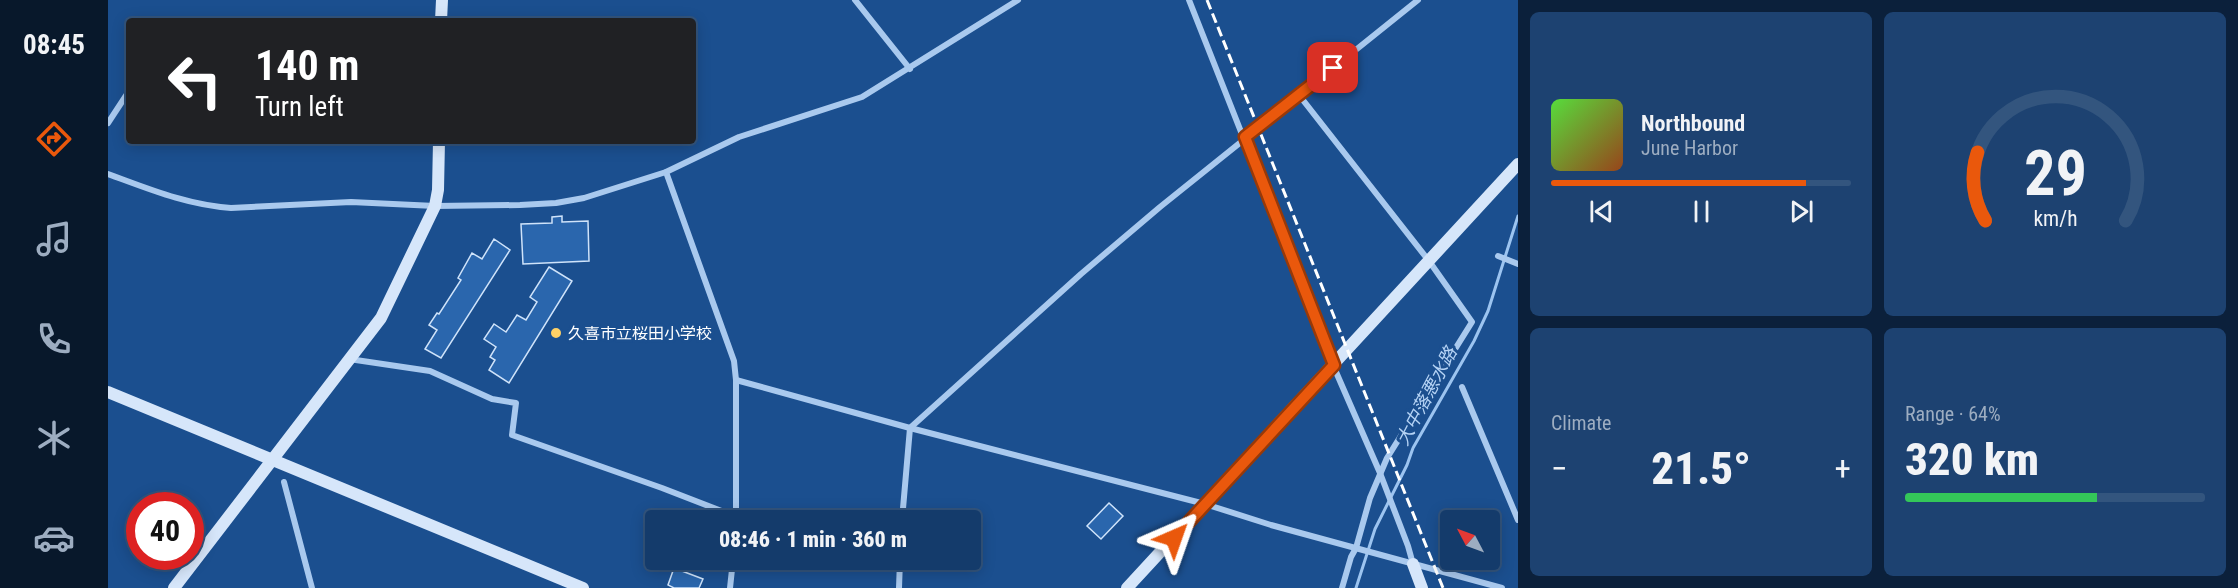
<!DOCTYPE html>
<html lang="en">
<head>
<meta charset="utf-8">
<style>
	:root { --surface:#143b6b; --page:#1d4271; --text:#f1f3f6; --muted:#9dadc1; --line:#33557e; --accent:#ea580c }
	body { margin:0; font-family:"Roboto Condensed","Noto Sans JP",sans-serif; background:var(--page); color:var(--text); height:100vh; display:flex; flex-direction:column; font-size:22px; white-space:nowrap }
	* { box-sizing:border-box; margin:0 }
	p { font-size:20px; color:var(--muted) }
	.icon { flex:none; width:33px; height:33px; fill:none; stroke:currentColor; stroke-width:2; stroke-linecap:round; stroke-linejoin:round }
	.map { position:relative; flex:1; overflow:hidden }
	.panel { display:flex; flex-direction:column; gap:12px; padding:12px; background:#0b203b; width:720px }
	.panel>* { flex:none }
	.guide { position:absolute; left:18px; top:18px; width:570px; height:126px; border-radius:6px; box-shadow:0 3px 15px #0003,0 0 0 2px var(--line); background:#202124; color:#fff; overflow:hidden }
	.needle { width:39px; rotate:311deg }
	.fabs { position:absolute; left:1332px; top:510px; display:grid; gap:12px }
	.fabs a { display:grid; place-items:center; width:60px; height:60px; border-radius:6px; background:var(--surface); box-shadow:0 3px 15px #0003,0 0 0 2px var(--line); font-size:30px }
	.speed { position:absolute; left:18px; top:492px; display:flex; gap:12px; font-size:30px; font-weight:700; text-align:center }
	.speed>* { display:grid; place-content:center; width:78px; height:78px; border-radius:50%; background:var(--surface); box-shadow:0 3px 15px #0003,0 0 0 2px var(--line); line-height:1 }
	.speed .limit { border:9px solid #d22; background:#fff; color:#111 }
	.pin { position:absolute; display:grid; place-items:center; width:51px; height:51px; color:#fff; margin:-26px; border-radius:12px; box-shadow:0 3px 9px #0006 }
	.me { position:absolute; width:66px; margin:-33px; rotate:43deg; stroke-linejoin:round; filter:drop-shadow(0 0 4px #0008) }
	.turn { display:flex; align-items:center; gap:21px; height:126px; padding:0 30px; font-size:27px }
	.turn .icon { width:78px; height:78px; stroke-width:2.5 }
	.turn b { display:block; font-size:42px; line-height:51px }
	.big { font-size:45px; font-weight:800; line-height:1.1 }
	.panel .tile { flex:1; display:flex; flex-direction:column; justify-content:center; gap:9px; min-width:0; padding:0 21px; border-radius:9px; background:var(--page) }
	.panel .dial { align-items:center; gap:0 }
	.dial svg { height:156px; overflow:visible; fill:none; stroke:var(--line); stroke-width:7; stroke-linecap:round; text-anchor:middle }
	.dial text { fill:var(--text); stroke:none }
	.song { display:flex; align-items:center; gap:18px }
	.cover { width:72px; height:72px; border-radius:9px; background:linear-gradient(135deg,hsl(110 70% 55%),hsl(20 70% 35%)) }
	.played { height:6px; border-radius:3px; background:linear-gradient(90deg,var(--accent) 85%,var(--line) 85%) }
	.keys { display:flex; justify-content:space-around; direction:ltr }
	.heat { display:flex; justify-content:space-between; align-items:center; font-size:33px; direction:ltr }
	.charge { height:9px; border-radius:4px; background:linear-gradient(90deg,#34c759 64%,var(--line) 0) }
	.panel .tiles { flex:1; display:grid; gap:12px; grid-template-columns:repeat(2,1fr) }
	.trip { position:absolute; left:537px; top:510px; width:336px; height:60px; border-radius:6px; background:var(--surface); box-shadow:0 3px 15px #0003,0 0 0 2px var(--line); font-weight:800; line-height:60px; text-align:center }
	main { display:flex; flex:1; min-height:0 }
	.tabs { display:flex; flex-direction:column; width:108px; justify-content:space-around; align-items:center; background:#08182b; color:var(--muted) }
	.tabs .icon { width:42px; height:42px }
	.tabs .current { color:var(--accent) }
	.tabs b { font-size:27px; color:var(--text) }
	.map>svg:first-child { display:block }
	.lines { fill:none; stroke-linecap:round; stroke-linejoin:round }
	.stream { stroke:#9cc4f0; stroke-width:3 }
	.building { fill:#2a66ad; stroke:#cfe3fa; stroke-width:1.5 }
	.street { stroke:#a9c9ee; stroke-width:6 }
	.secondary { stroke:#d6e6fa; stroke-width:12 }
	.rail { stroke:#fff; stroke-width:3; stroke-dasharray:10 4.5; stroke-linecap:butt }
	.route-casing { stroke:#983908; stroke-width:15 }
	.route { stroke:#ea580c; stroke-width:10 }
	.poi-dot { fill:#ffd166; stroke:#1b4f8f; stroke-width:2 }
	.labels { text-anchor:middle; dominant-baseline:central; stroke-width:6; stroke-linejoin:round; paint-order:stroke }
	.poi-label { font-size:16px; fill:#fff; stroke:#1b4f8f; text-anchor:start }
	.water-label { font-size:18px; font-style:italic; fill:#b5d3f5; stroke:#1b4f8f }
</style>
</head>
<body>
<main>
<nav class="tabs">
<b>08:45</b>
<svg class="icon current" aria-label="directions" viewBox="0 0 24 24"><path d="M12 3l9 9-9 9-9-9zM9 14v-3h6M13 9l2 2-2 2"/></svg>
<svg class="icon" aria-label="music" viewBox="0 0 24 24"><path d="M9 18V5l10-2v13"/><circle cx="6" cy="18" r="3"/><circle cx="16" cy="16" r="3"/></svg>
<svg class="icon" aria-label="phone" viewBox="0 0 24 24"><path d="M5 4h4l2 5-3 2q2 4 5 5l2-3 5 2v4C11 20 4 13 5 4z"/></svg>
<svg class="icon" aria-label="climate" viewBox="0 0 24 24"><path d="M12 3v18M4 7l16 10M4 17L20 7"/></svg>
<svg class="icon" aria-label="car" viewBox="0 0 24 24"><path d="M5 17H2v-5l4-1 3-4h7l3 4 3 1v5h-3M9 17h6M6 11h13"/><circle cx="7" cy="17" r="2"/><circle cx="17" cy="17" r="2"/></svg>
</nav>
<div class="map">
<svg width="1410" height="588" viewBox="0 0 1410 588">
	<rect width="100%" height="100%" fill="#1b4f8f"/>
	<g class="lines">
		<polyline class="stream" points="1248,588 1267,529 1299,465 1305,448 1366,341 1380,311 1410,216"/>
	</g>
	<g class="building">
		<polygon points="454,216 454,222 480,221 481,261 415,264 413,224 444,223 444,217"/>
		<polygon points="386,239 402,250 333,358 317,349 329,330 321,325 329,313 331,314 353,280 350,278 364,253 374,259"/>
		<polygon points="441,267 464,281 401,383 381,370 387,360 382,357 388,347 376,339 386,324 398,332 409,315 418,320 429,302 422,297"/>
		<polygon points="1001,503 1015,516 993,539 979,526"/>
		<polygon points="566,568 595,579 591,588 566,588 560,585"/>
	</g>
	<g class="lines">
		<g class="street">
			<polyline points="747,0 802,69"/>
			<polyline points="1081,0 1225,365 1272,473 1300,546 1305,564"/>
			<polyline points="1191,95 1321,261 1364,322 1279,458 1262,498 1248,548 1243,557 1234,588"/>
			<polyline points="0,123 21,91"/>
			<polyline points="558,172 626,361 628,380 628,520"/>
			<path d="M 0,174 C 41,189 79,205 123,208 L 243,202 L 327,206 L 412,205 L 448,203 L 476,198 L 558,172 L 631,137 L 754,97 L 910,0"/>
			<polyline points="1390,256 1410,264"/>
			<polyline points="241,359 322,371 384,399 408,403 404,435 554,488 629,517"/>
			<polyline points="628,380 802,428 1097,504 1163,525 1394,588"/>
			<polyline points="1354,387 1410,520"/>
			<polyline points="176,482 204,588"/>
			<polyline points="794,520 802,428 973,274 1052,207 1310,0"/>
			<polyline points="622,588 625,560"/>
			<polyline points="791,588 792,560"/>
		</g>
		<g class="secondary">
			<polyline points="333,21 334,0"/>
			<polyline points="0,392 475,588"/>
			<polyline points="1305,564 1314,588"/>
			<polyline points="66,588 273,318 327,206 330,190 331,141"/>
			<polyline points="1019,588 1410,164"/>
		</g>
		<polyline class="rail" points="1099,0 1335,588"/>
	</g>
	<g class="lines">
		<g class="route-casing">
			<polyline id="route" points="1066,538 1226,365 1137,137 1225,68"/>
		</g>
		<use href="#route" class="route"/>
	</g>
	<circle class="poi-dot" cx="448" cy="333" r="6"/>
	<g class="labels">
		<g class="poi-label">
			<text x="460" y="333">久喜市立桜田小学校</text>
		</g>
		<g class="water-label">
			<text transform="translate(1318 396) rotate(-62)">大中落悪水路</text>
		</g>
	</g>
</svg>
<div class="fabs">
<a><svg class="needle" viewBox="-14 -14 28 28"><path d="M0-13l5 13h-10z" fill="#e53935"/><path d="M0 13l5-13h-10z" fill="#9dadc1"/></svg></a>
</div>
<div class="speed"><div class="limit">40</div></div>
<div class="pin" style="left:1225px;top:68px;background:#d93025"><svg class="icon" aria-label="arrive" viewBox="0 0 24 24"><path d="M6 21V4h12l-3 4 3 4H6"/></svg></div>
<svg class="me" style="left:1066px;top:538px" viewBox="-20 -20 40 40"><path d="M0-17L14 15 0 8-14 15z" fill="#ea580c" stroke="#fff" stroke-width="4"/></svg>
<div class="trip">08:46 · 1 min · 360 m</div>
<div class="guide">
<div class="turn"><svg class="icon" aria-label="left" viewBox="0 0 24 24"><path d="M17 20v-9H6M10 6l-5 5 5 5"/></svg><div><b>140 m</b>Turn left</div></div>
</div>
</div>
<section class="panel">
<div class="tiles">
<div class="tile">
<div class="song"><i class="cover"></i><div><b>Northbound</b><p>June Harbor</p></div></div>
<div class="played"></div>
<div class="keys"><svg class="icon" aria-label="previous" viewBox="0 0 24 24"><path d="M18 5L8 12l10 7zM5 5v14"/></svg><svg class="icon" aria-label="pause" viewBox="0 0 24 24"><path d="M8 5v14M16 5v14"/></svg><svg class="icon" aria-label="next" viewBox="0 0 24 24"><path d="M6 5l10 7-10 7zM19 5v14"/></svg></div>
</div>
<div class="tile dial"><svg viewBox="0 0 100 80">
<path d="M14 69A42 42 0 1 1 86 69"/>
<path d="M14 69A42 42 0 0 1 10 34" stroke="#ea580c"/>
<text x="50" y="56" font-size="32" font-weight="700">29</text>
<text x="50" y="72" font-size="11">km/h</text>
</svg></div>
<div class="tile"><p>Climate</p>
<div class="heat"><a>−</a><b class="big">21.5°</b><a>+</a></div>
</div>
<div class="tile"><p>Range · 64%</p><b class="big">320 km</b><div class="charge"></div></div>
</div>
</section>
</main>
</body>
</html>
